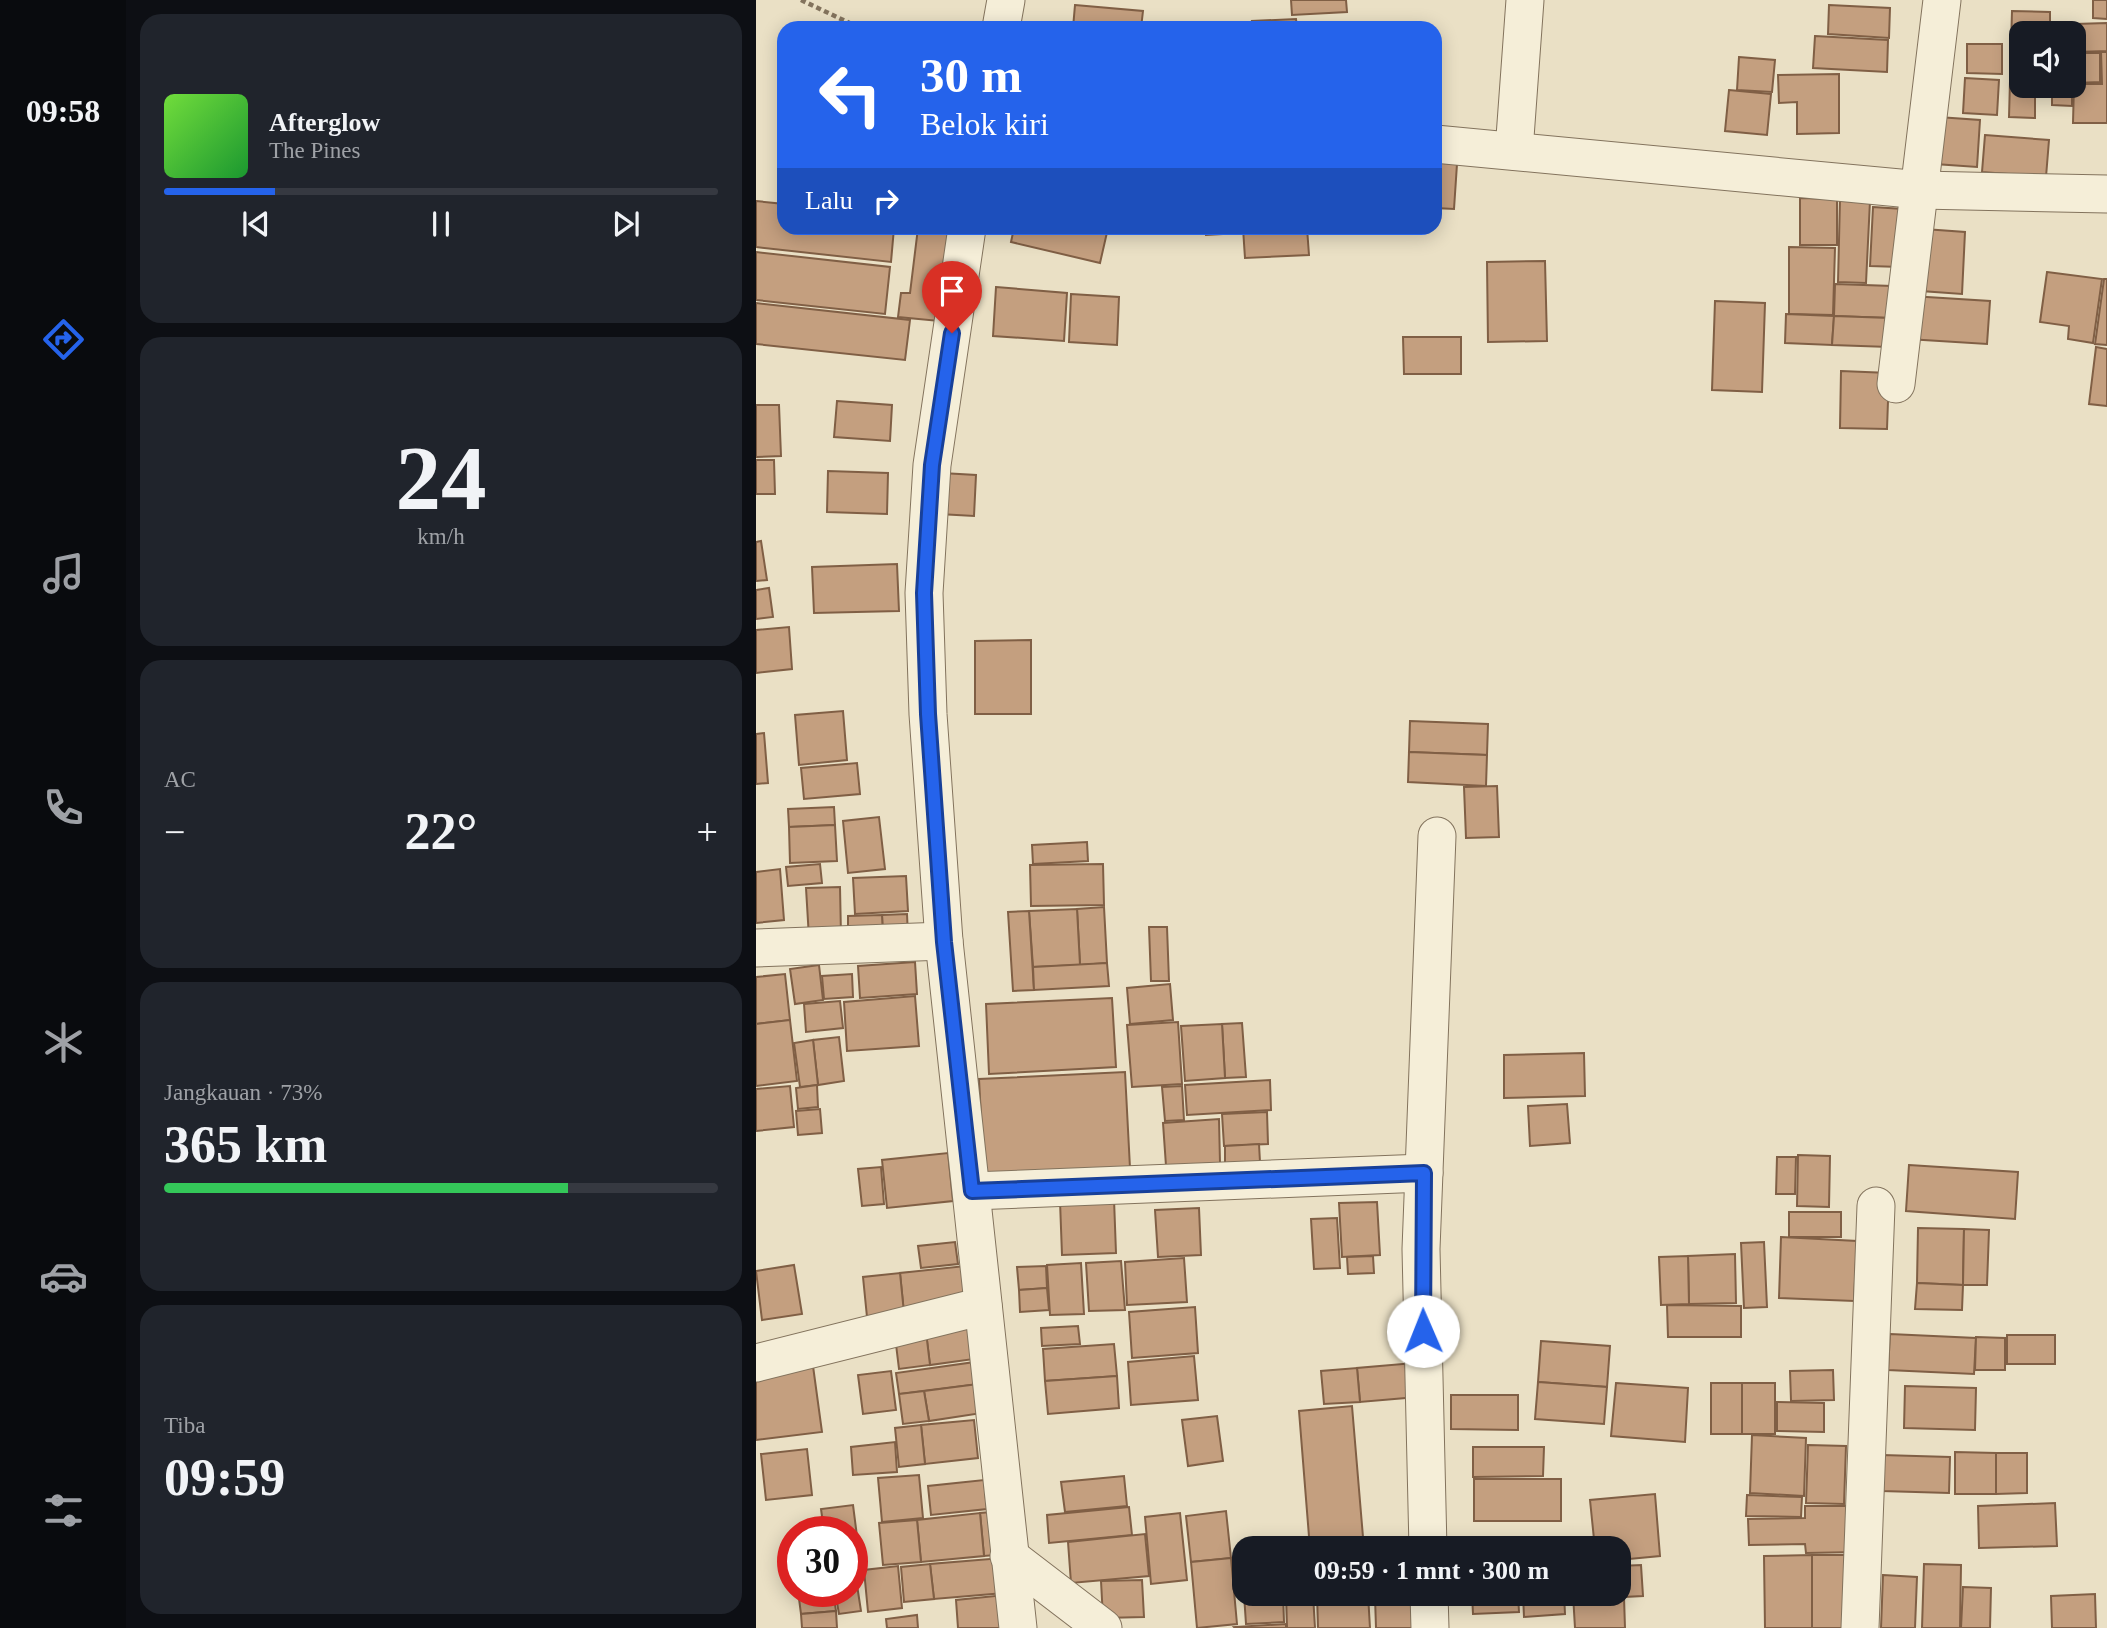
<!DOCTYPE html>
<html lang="id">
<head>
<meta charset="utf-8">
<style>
	:root { --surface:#171b24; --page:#20242c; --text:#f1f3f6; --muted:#9ea1a6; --line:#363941; --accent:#2563eb }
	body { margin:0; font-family:"Times New Roman",serif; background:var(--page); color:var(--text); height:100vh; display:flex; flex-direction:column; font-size:26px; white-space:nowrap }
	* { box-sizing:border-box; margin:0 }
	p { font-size:23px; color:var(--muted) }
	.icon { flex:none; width:38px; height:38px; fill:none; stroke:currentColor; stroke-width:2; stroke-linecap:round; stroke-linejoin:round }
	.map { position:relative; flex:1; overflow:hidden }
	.drawer { display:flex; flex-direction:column; gap:14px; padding:14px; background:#0d0f14; width:630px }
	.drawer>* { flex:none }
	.top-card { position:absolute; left:21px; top:21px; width:665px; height:214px; border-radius:21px; box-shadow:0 4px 18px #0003; background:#2563eb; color:#fff; overflow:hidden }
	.tools { position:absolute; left:1253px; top:21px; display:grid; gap:14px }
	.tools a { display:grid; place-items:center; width:77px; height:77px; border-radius:14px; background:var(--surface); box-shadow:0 4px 18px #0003; font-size:35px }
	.speed { position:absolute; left:21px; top:1516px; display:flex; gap:14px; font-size:35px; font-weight:700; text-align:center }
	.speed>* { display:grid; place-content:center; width:91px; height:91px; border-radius:50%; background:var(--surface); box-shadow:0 4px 18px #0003; line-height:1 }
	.speed .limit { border:10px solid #d22; background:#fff; color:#111 }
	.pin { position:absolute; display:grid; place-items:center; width:60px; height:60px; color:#fff; margin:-72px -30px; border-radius:50% 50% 50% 0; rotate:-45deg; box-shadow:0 0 7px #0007 }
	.pin .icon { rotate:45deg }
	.me { position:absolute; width:77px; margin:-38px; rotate:359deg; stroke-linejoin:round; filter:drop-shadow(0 0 5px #0008) }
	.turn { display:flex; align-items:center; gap:24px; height:147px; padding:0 28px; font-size:32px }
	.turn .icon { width:91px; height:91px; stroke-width:2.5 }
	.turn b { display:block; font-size:49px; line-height:60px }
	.then { display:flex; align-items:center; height:66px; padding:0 28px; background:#0003; gap:14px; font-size:26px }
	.big { font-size:52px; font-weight:600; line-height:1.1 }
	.drawer .card { flex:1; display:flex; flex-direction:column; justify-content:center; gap:10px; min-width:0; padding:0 24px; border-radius:21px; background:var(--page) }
	.drawer .dial { align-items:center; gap:0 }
	.dial b { font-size:91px; line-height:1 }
	.song { display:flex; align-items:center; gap:21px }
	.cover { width:84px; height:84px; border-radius:10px; background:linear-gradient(135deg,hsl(100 70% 55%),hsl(130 70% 35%)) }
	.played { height:7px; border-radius:4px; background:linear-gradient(90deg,var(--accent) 20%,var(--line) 20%) }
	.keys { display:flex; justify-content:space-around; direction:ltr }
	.heat { display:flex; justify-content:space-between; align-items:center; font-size:38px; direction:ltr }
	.charge { height:10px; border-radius:5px; background:linear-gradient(90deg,#34c759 73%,var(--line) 0) }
	.trip { position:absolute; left:476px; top:1536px; width:399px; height:70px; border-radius:21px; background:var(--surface); box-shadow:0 4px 18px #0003; font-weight:600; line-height:70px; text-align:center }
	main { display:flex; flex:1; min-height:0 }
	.tab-bar { display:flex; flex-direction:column; width:126px; justify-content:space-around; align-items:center; background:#090b0e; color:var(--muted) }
	.tab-bar .icon { width:49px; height:49px }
	.tab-bar .on { color:var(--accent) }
	.tab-bar b { font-size:32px; color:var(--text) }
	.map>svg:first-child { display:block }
	.building { fill:#c49f7f; stroke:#805f45; stroke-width:2 }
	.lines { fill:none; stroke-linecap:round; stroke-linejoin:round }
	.minor-casing { stroke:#83735d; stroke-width:39 }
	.path { stroke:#83735d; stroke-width:4.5; stroke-dasharray:5 3.5; stroke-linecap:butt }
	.minor { stroke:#f5eed8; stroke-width:37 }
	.route-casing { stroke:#184099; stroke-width:18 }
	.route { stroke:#2563eb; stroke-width:12 }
</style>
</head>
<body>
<main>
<nav class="tab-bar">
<b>09:58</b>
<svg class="icon on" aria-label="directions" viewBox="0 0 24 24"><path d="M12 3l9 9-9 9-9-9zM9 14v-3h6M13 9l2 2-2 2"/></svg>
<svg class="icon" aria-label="music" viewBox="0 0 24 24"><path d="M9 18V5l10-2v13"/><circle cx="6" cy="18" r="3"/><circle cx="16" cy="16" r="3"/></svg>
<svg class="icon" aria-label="phone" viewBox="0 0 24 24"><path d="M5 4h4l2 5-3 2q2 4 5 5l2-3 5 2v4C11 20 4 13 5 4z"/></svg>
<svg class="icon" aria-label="climate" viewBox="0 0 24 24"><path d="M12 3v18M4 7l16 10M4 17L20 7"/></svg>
<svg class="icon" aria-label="car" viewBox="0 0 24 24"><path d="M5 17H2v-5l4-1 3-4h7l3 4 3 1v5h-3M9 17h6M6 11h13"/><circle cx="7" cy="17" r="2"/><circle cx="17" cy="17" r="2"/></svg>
<svg class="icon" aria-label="filters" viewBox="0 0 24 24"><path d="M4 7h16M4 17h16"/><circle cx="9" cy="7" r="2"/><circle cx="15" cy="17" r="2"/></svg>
</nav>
<section class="drawer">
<div class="card">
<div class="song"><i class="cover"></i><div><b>Afterglow</b><p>The Pines</p></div></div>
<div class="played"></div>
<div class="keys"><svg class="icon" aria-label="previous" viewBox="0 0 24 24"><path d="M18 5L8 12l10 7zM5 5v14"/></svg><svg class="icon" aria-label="pause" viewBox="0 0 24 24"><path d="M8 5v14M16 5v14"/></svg><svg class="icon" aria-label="next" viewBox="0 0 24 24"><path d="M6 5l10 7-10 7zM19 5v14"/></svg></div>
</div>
<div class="card dial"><b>24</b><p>km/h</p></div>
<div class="card"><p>AC</p>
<div class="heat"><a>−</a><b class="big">22°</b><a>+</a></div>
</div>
<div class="card"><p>Jangkauan · 73%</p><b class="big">365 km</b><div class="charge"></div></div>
<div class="card"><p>Tiba</p><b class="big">09:59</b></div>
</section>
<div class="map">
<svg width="1351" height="1628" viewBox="0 0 1351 1628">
	<rect width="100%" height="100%" fill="#eae0c5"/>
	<g class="building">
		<polygon points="535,0 590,0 591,12 536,15"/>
		<polygon points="1337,0 1351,0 1351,19 1337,18"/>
		<polygon points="319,5 387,11 385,28 317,28"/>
		<polygon points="1073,5 1134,8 1133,38 1072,34"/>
		<polygon points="1256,11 1294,12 1294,33 1265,33 1265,86 1279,86 1279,118 1253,117"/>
		<polygon points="540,19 541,28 497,28 496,21"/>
		<polygon points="1351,23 1351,51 1320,52 1319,24"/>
		<polygon points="1059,36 1132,40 1131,72 1057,68"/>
		<polygon points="1211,44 1246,44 1246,74 1211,73"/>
		<polygon points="1345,52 1351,52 1351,123 1317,123 1318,84 1346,84"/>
		<polygon points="1319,53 1344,53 1344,82 1320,83"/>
		<polygon points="983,57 1019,60 1016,92 981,90"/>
		<polygon points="1083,74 1083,133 1041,134 1041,102 1023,103 1022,75"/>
		<polygon points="1209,78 1243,80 1241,115 1207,113"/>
		<polygon points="1296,86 1316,86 1316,106 1296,105"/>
		<polygon points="973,90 1015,94 1011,135 969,131"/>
		<polygon points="1182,117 1224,120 1221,167 1179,164"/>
		<polygon points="1229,135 1293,140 1290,177 1226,172"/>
		<polygon points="679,162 701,164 698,209 679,208"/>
		<polygon points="1044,198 1081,199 1081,245 1044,245"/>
		<polygon points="1084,199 1114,201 1110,283 1082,282"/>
		<polygon points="0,201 28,204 28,228 138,228 135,262 0,247"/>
		<polygon points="1117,207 1147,209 1144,267 1114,266"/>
		<polygon points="162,228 193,228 183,321 142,317 145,293 154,293"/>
		<polygon points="258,228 352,228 344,263 255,242"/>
		<polygon points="449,228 484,228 484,233 450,235"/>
		<polygon points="487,228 551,228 553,255 489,258"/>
		<polygon points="1168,229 1209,232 1206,294 1165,291"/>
		<polygon points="1033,247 1079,248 1077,315 1033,314"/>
		<polygon points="0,252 134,267 129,314 0,300"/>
		<polygon points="789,261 791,341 732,342 731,262"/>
		<polygon points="1291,272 1346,279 1337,343 1312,339 1313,326 1284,322"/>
		<polygon points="1348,279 1351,279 1351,345 1339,344"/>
		<polygon points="1079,284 1136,286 1134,318 1078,316"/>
		<polygon points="240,287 311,293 308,341 237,336"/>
		<polygon points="315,294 363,297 361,345 313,342"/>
		<polygon points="1155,296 1234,301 1231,344 1152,339"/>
		<polygon points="959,301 1009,303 1006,392 956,390"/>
		<polygon points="0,303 154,320 149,360 0,344"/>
		<polygon points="1030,314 1078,316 1076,345 1029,343"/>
		<polygon points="1078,316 1134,318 1133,347 1076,345"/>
		<polygon points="647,337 705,337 705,374 648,374"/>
		<polygon points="1340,347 1351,349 1351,406 1333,404"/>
		<polygon points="1085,371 1133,373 1131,429 1084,428"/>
		<polygon points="81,401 136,405 134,441 78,437"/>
		<polygon points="0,405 23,405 25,456 0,457"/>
		<polygon points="0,460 18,460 19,494 0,494"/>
		<polygon points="72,471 132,473 131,514 71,512"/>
		<polygon points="186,473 220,475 218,516 183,514"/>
		<polygon points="5,541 11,580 0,581 0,542"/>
		<polygon points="141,564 143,611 58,613 56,567"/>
		<polygon points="13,588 17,617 0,619 0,590"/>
		<polygon points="33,627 36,669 0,673 0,630"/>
		<polygon points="275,640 275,714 219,714 219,641"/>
		<polygon points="87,711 91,760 43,765 39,715"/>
		<polygon points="654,721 732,724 731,755 653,752"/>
		<polygon points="8,733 12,783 0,784 0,734"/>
		<polygon points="653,752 731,755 730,786 652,782"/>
		<polygon points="101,763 104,794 48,799 45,768"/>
		<polygon points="741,786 743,837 710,838 708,787"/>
		<polygon points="78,807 79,825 33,827 32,809"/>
		<polygon points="123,817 129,869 92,873 87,821"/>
		<polygon points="79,825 81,861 34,863 33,827"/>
		<polygon points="331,842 332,861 277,864 276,845"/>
		<polygon points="64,864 66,883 32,886 30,867"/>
		<polygon points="347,864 348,905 275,906 274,865"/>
		<polygon points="24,869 28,920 0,923 0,872"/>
		<polygon points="150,876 152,911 99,914 97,878"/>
		<polygon points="84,887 85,936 53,938 50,888"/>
		<polygon points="348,907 351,963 324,965 321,909"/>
		<polygon points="321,909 324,965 277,967 273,911"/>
		<polygon points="273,911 278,990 257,991 252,912"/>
		<polygon points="151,914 152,936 127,937 126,915"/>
		<polygon points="126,915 127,937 92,939 92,916"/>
		<polygon points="393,927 411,927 413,981 395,981"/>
		<polygon points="159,962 161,994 104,998 102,966"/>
		<polygon points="351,963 353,986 278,990 277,967"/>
		<polygon points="63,965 67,1000 39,1004 34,969"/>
		<polygon points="29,974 34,1020 0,1024 0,977"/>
		<polygon points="96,974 97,997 68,999 66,976"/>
		<polygon points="414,984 417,1020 374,1024 371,988"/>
		<polygon points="159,996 163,1046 91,1051 88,1002"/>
		<polygon points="356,998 360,1067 233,1074 230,1004"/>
		<polygon points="84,1001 87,1028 50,1032 48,1004"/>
		<polygon points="34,1020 41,1081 0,1086 0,1024"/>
		<polygon points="422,1022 426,1084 376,1087 371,1025"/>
		<polygon points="486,1023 490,1077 469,1078 466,1024"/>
		<polygon points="466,1024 469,1078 429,1081 425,1026"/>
		<polygon points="83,1037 88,1081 62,1085 57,1040"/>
		<polygon points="57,1040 62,1085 44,1087 38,1043"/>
		<polygon points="828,1053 829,1096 748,1098 748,1055"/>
		<polygon points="369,1072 374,1168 228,1176 223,1079"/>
		<polygon points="514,1080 515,1110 431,1115 429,1085"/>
		<polygon points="61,1085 62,1107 42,1109 40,1088"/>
		<polygon points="34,1086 38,1127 0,1131 0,1089"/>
		<polygon points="426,1086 428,1120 409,1121 406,1087"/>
		<polygon points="811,1104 814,1143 774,1146 772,1106"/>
		<polygon points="64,1109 66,1133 42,1135 40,1111"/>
		<polygon points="511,1112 512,1144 468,1146 466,1114"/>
		<polygon points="463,1119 464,1163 410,1166 407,1123"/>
		<polygon points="503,1144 504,1162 469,1164 469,1146"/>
		<polygon points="192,1153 197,1201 131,1208 126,1160"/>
		<polygon points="1042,1155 1074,1156 1073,1207 1041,1206"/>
		<polygon points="1021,1157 1040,1157 1039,1194 1020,1194"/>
		<polygon points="1153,1165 1262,1172 1259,1219 1150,1211"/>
		<polygon points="125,1167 128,1204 106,1206 102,1169"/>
		<polygon points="358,1199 360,1253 306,1255 304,1201"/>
		<polygon points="621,1202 624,1255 586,1257 583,1203"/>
		<polygon points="443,1208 445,1255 402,1257 399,1210"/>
		<rect x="1033" y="1212" width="52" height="25"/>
		<polygon points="581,1218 584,1268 558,1269 555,1219"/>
		<polygon points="1162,1228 1208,1229 1207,1285 1161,1283"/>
		<polygon points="1208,1229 1233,1230 1231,1285 1207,1285"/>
		<polygon points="1025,1237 1101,1241 1098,1301 1023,1298"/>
		<polygon points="199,1242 202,1264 165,1268 162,1246"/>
		<polygon points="1008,1242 1011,1307 988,1308 985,1243"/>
		<polygon points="979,1254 980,1303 933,1304 932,1256"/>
		<polygon points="617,1256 618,1273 592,1274 591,1257"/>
		<polygon points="932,1256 933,1304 905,1305 903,1257"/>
		<polygon points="428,1258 431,1302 371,1305 369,1262"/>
		<polygon points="365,1261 369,1310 333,1311 330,1263"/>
		<polygon points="325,1263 328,1314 294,1315 291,1265"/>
		<polygon points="38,1265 46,1314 6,1320 0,1271"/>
		<polygon points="209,1266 213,1306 148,1313 144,1273"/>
		<polygon points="290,1266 291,1288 263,1290 261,1267"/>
		<polygon points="144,1273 148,1313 111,1317 107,1277"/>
		<polygon points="1161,1283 1207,1285 1206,1310 1159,1309"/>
		<polygon points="291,1288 293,1310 264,1312 263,1290"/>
		<polygon points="911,1305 985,1306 985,1337 912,1337"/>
		<polygon points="439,1307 442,1353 376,1358 373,1312"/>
		<polygon points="213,1326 218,1359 174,1365 170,1332"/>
		<polygon points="322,1326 324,1344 286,1346 285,1328"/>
		<polygon points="170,1332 174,1365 143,1369 139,1336"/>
		<polygon points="1134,1334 1220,1338 1218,1374 1132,1370"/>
		<rect x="1251" y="1335" width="48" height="29"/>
		<polygon points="1220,1337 1249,1338 1249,1370 1219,1370"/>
		<polygon points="785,1341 854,1346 851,1387 782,1382"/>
		<polygon points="358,1344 361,1376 289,1381 287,1349"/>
		<polygon points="438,1356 442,1400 375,1405 372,1362"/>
		<polygon points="219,1362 222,1384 143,1394 140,1373"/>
		<polygon points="658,1363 661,1397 604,1402 601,1368"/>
		<polygon points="57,1366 66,1432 0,1440 0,1373"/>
		<polygon points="601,1368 604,1402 568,1404 565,1371"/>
		<polygon points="1077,1370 1078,1400 1035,1401 1034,1371"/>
		<polygon points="135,1371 140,1410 107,1414 102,1375"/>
		<polygon points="361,1376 363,1408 292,1414 289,1381"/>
		<polygon points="782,1382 851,1387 848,1424 779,1419"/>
		<polygon points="860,1383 932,1388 929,1442 855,1436"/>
		<rect x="955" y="1383" width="31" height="51"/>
		<rect x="986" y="1383" width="33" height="51"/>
		<polygon points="222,1384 226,1413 173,1421 168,1391"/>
		<polygon points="1149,1386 1220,1388 1219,1430 1148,1428"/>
		<polygon points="168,1391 173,1421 147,1424 143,1394"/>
		<polygon points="695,1395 762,1395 762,1430 695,1429"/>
		<polygon points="1021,1402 1068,1403 1068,1432 1021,1431"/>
		<polygon points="596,1406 608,1549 554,1549 543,1411"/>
		<polygon points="461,1416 467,1461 432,1466 426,1420"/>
		<polygon points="218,1420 222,1458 169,1464 165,1425"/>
		<polygon points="165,1425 169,1464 143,1467 139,1428"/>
		<polygon points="996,1435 1050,1438 1048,1496 994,1493"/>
		<polygon points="139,1442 141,1472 97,1475 95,1447"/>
		<polygon points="1052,1445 1090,1446 1088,1504 1050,1503"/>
		<polygon points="717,1447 788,1447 787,1476 717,1477"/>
		<polygon points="51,1449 56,1495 10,1500 5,1454"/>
		<polygon points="1199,1452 1240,1453 1240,1494 1199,1494"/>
		<polygon points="1240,1453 1271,1453 1271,1493 1240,1494"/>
		<polygon points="1126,1455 1194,1457 1193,1493 1126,1491"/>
		<polygon points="163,1475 167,1518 126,1522 122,1478"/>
		<polygon points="368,1476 371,1506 309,1512 305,1482"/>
		<rect x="718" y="1479" width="87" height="42"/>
		<polygon points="228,1480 231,1509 175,1515 172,1486"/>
		<polygon points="899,1494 904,1556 863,1560 863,1549 839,1549 834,1500"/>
		<polygon points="991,1495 1046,1497 1045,1517 990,1516"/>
		<polygon points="1299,1503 1301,1546 1223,1548 1222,1506"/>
		<polygon points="97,1505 103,1552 96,1553 96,1531 68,1531 65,1509"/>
		<polygon points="1049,1506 1102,1506 1102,1552 1050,1553 1049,1544 993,1545 992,1519 1049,1518"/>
		<polygon points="373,1507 376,1535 293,1543 291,1515"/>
		<polygon points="247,1511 251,1554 228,1556 224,1513"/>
		<polygon points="470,1511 475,1558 435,1562 430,1516"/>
		<polygon points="224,1513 228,1556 165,1562 161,1520"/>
		<polygon points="424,1513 431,1580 395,1584 389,1517"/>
		<polygon points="161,1520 165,1562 127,1565 123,1523"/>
		<polygon points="389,1534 393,1576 315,1583 312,1542"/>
		<polygon points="525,1544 525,1549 488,1549 488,1590 486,1546"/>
		<polygon points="806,1544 806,1549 764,1549 764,1546"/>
		<polygon points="97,1553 101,1585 96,1586 96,1554"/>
		<rect x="1056" y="1555" width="35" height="73"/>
		<polygon points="1056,1555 1056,1628 1009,1628 1008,1556"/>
		<polygon points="246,1558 248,1593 178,1599 174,1564"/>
		<polygon points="475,1558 481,1624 441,1628 435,1562"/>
		<polygon points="174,1564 178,1599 148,1602 145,1567"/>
		<polygon points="1168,1564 1205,1565 1204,1628 1166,1628"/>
		<polygon points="885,1565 887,1596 868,1597 869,1628 819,1628 817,1594 863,1594 863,1566"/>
		<polygon points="142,1566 146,1608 112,1612 108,1570"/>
		<polygon points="1127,1575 1161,1577 1159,1628 1125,1628"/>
		<polygon points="386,1580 388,1617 347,1618 345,1581"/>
		<polygon points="101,1585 105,1611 83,1614 79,1591 96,1591 96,1586"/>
		<polygon points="1207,1587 1235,1588 1234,1628 1205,1628"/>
		<polygon points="42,1591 77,1591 80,1611 45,1614"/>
		<polygon points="488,1594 527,1594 528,1622 490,1624"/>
		<polygon points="530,1594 557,1594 559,1628 531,1628"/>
		<polygon points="561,1594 612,1594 614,1628 562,1628"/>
		<polygon points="716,1594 762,1594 763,1612 717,1614"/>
		<polygon points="767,1594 808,1594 809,1614 768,1617"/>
		<polygon points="1339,1594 1340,1628 1296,1628 1295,1596"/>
		<polygon points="249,1595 251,1628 202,1628 200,1600"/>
		<polygon points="664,1596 665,1628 620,1628 619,1597"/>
		<polygon points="80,1611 81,1628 46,1628 45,1614"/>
		<polygon points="161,1615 162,1628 131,1628 130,1619"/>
		<polygon points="530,1624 530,1628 479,1628 478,1627"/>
	</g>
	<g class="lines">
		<g class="minor-casing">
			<g id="minor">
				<polyline points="245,28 250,0"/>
				<polyline points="679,144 1165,190 1351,194"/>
				<polyline points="758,151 769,0"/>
				<polyline points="211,228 176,465 168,593 172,714 188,941 262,1628"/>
				<polyline points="1140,384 1186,0"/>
				<polyline points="0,948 188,941"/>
				<polyline points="216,1191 668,1173"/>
				<polyline points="0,1363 227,1306"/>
				<polyline points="672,1549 665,1249 681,836"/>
				<polyline points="253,1556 347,1628"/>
				<polyline points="673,1594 674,1628"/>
				<polyline points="1104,1628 1120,1206"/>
			</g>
		</g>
		<polyline class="path" points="45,0 104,28"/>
		<use href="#minor" class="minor"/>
	</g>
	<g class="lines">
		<g class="route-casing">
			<polyline id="route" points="196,333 176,465 168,593 172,714 188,942 216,1191 668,1173 667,1331"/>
		</g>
		<use href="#route" class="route"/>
	</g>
</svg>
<div class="tools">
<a><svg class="icon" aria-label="sound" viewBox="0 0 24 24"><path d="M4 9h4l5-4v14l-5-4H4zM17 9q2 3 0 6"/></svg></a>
</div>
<div class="speed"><div class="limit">30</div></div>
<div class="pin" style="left:196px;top:333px;background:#d93025"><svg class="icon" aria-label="arrive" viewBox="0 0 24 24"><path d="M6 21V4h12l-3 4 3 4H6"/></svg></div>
<svg class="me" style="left:667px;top:1331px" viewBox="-20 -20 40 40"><circle r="19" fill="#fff"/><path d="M0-13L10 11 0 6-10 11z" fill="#2563eb"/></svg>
<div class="trip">09:59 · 1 mnt · 300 m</div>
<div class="top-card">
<div class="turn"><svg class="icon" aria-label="left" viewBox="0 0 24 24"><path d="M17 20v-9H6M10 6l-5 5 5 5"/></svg><div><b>30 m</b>Belok kiri</div></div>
<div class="then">Lalu<svg class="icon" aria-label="right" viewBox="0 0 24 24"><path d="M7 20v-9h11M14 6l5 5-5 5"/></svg></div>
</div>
</div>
</main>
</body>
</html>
